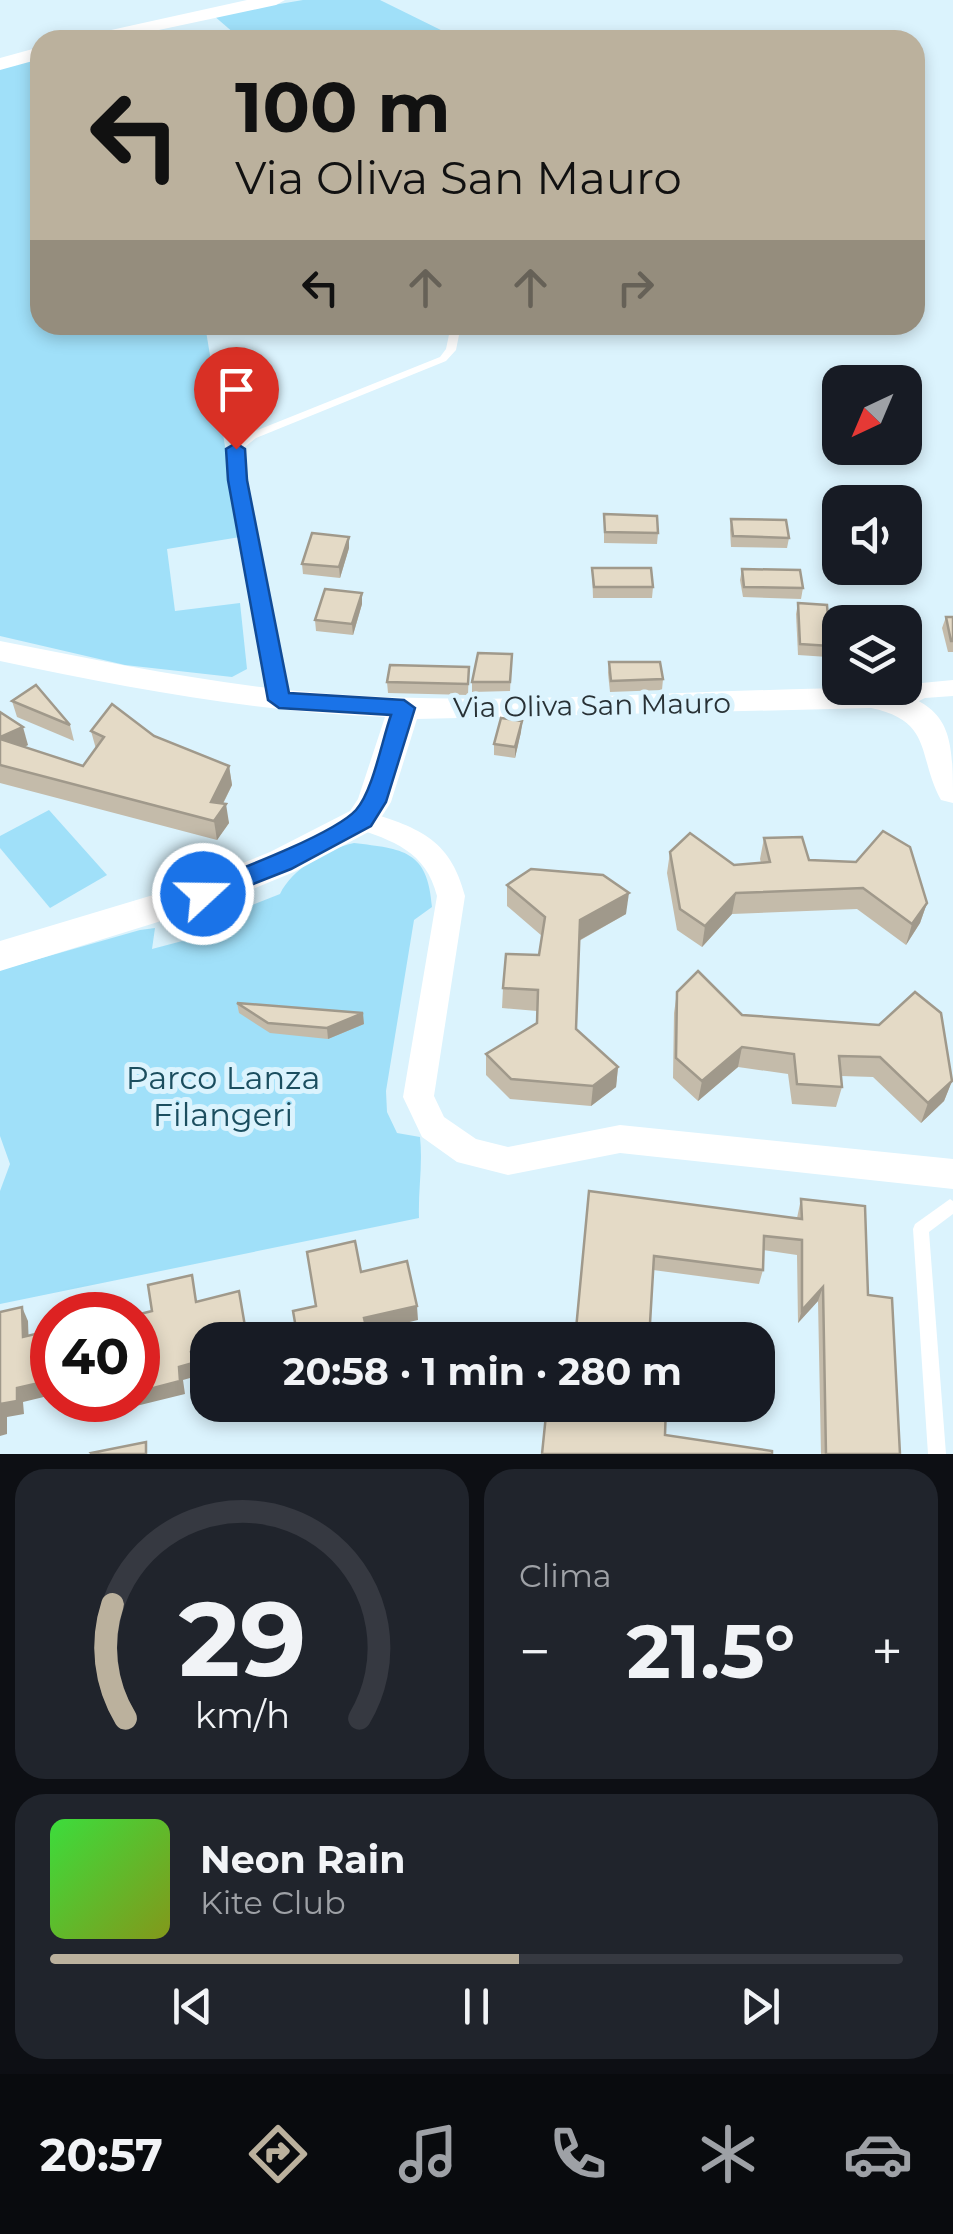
<!DOCTYPE html>
<html lang="it">
<head>
<meta charset="utf-8">
<style>
	:root { --surface:#171b24; --page:#20242c; --text:#f1f3f6; --muted:#9ea1a6; --line:#363941; --accent:#bbb19d }
	body { margin:0; font-family:Montserrat,sans-serif; background:var(--page); color:var(--text); height:100vh; display:flex; flex-direction:column; font-size:38px; white-space:nowrap }
	* { box-sizing:border-box; margin:0 }
	p { font-size:32px; color:var(--muted) }
	.icon { flex:none; width:55px; height:55px; fill:none; stroke:currentColor; stroke-width:2; stroke-linecap:round; stroke-linejoin:round }
	.map { position:relative; height:1454px; overflow:hidden }
	.sheet { display:flex; flex-direction:column; gap:15px; padding:15px; background:#0d0f14; flex:1 }
	.sheet>* { flex:none }
	.guide { position:absolute; left:30px; top:30px; width:895px; height:305px; border-radius:30px; box-shadow:0 5px 15px #0003; background:#bbb19d; color:#111; overflow:hidden }
	.needle { width:65px; rotate:224deg }
	.tools { position:absolute; left:822px; top:365px; display:grid; gap:20px }
	.tools a { display:grid; place-items:center; width:100px; height:100px; border-radius:20px; background:var(--surface); box-shadow:0 5px 15px #0003; font-size:50px }
	.speed { position:absolute; left:30px; top:1292px; display:flex; gap:20px; font-size:50px; font-weight:700; text-align:center }
	.speed>* { display:grid; place-content:center; width:130px; height:130px; border-radius:50%; background:var(--surface); box-shadow:0 5px 15px #0003; line-height:1 }
	.speed .limit { border:15px solid #d22; background:#fff; color:#111 }
	.pin { position:absolute; display:grid; place-items:center; width:85px; height:85px; color:#fff; margin:-102px -42px; border-radius:50% 50% 50% 0; rotate:-45deg; box-shadow:0 0 10px #0007 }
	.pin .icon { rotate:45deg }
	.me { position:absolute; width:110px; margin:-55px; rotate:69deg; stroke-linejoin:round; filter:drop-shadow(0 0 8px #0008) }
	.turn { display:flex; align-items:center; gap:35px; height:210px; padding:0 40px; font-size:45px }
	.turn .icon { width:130px; height:130px; stroke-width:2.5 }
	.turn b { display:block; font-size:70px; line-height:85px }
	.lanes { display:flex; align-items:center; height:95px; padding:0 40px; background:#0003; justify-content:center; gap:50px; direction:ltr }
	.lanes .off { opacity:.35 }
	.big { font-size:75px; font-weight:700; line-height:1.1 }
	.sheet .tile { flex:1; display:flex; flex-direction:column; justify-content:center; gap:15px; min-width:0; padding:0 35px; border-radius:30px; background:var(--page) }
	.sheet .dial { align-items:center; gap:0 }
	.dial svg { height:260px; overflow:visible; fill:none; stroke:var(--line); stroke-width:7; stroke-linecap:round; text-anchor:middle }
	.dial text { fill:var(--text); stroke:none }
	.song { display:flex; align-items:center; gap:30px }
	.cover { width:120px; height:120px; border-radius:15px; background:linear-gradient(135deg,hsl(120 70% 55%),hsl(70 70% 35%)) }
	.played { height:10px; border-radius:5px; background:linear-gradient(90deg,var(--accent) 55%,var(--line) 55%) }
	.keys { display:flex; justify-content:space-around; direction:ltr }
	.heat { display:flex; justify-content:space-between; align-items:center; font-size:55px; direction:ltr }
	.sheet .tiles { flex:1; display:grid; gap:15px; grid-template-columns:1fr 1fr }
	.tile:last-child { grid-column:span 2 }
	.trip { position:absolute; left:190px; top:1322px; width:585px; height:100px; border-radius:30px; background:var(--surface); box-shadow:0 5px 15px #0003; font-weight:700; line-height:100px; text-align:center }
	.dock { display:flex; height:160px; justify-content:space-around; align-items:center; background:#090b0e; color:var(--muted) }
	.dock .icon { width:70px; height:70px }
	.dock .active { color:var(--accent) }
	.dock b { font-size:45px; color:var(--text) }
	.map>svg:first-child { display:block }
	.green { fill:#a0e0f9 }
	.lines { fill:none; stroke-linecap:round; stroke-linejoin:round }
	.service { fill:#fff; fill-rule:evenodd }
	.minor { fill:#fff; fill-rule:evenodd }
	.tertiary { fill:#fff; fill-rule:evenodd }
	.wall { fill:#c4bbaa }
	.shaded-wall { fill:#a0998b }
	.building { fill:#e4dac6; stroke:#a0998b; stroke-width:2.5 }
	.route { fill:#1a73e8; stroke:#114b97; stroke-width:2.5 }
	.labels { text-anchor:middle; dominant-baseline:central; stroke-width:10; stroke-linejoin:round; paint-order:stroke }
	.street-label { font-size:28px; fill:#283135; stroke:#dbf3fd }
	.near-park-label { font-size:32px; fill:#1b4e5f; stroke:#dbf3fd }
</style>
</head>
<body>
<div class="map">
<svg width="953" height="1454" viewBox="0 0 953 1454">
	<rect width="100%" height="100%" fill="#dbf3fd"/>
	<g class="green">
		<polygon points="303,0 380,0 451,35 443,40 242,40 213,15"/>
		<polygon points="40,58 40,325 205,325 240,537 167,549 175,611 240,603 247,669 232,677 125,665 0,636 0,69"/>
		<polygon points="49,810 107,875 50,908 0,848 0,836"/>
		<path d="M 354,843 C 403,849 428,850 432,907 L 414,920 L 386,1091 L 387,1112 L 397,1133 L 420,1137 C 423,1165 418,1190 419,1218 L 0,1304 L 0,1191 L 10,1164 L 0,1136 L 0,970 L 140,930 L 155,928 L 152,949 L 205,935 L 201,925 L 280,894 C 292,869 326,849 354,843 Z"/>
	</g>
	<g class="lines">
		<g class="service">
			<polygon points="451,325 461,325 456,350 446,361 256,438 241,450 243,479 285,700 279,704 275,703 233,479 231,449 248,434 440,357 446,349"/>
			<polygon points="950,1199 953,1201 953,1214 929,1232 946,1454 928,1454 913,1229 915,1224"/>
		</g>
		<g class="minor">
			<polygon points="953,680 953,696 925,698 901,710 889,701 911,684"/>
			<path d="M 362,810 C 416,827 450,837 465,896 L 434,1096 L 444,1117 L 476,1139 L 508,1147 L 620,1125 L 953,1159 L 953,1189 L 620,1153 L 508,1175 L 457,1162 L 422,1137 L 403,1097 L 437,896 C 426,851 393,841 353,827 L 349,820 L 353,813 Z"/>
		</g>
		<g class="tertiary">
			<polygon points="247,0 285,0 276,5 112,40 81,40 84,36"/>
			<polygon points="40,47 40,59 0,70 0,58"/>
			<path d="M 0,641 C 102,661 205,683 308,692 C 497,709 690,688 879,688 C 953,703 953,735 953,803 L 941,800 C 917,757 934,721 871,708 L 417,719 L 391,802 L 374,829 L 294,872 L 216,904 L 0,971 L 0,941 L 193,883 L 270,852 L 350,811 L 358,799 L 385,717 C 255,712 128,688 0,661 Z"/>
		</g>
	</g>
	<g class="wall">
		<polygon points="604,514 658,533 657,544 604,543"/>
		<polygon points="731,519 789,538 787,548 731,547 730,530"/>
		<polygon points="349,548 340,578 303,574 302,564"/>
		<polygon points="592,568 653,587 652,598 593,598"/>
		<polygon points="742,569 803,588 801,599 743,597 740,580"/>
		<polygon points="362,593 362,604 353,635 316,631 315,620"/>
		<polygon points="798,603 830,646 828,657 798,655 796,614"/>
		<polygon points="946,617 953,617 953,652 948,652 942,628"/>
		<polygon points="512,654 510,691 472,692 472,682"/>
		<polygon points="609,662 663,679 662,690 610,692 608,673"/>
		<polygon points="469,667 468,695 388,693 387,682"/>
		<polygon points="12,701 70,725 74,741 17,717"/>
		<polygon points="0,712 28,745 24,747 83,766 96,749 91,731 154,736 229,766 232,785 223,804 229,823 217,840 0,783"/>
		<polygon points="522,721 521,732 515,758 494,755 494,744"/>
		<polygon points="764,838 809,860 927,903 920,923 906,945 857,909 732,914 702,947 677,930 667,873 670,852 734,865 761,863 760,859"/>
		<polygon points="507,885 626,914 579,941 576,1029 618,1067 616,1087 591,1106 510,1099 486,1075 486,1054 536,1023 537,1011 502,1008 503,988 539,955 542,936 507,906"/>
		<polygon points="677,992 742,1015 879,1025 952,1081 944,1101 921,1123 873,1077 841,1076 842,1087 836,1107 792,1104 788,1074 738,1067 698,1101 673,1078 674,1013"/>
		<polygon points="237,1003 364,1024 328,1039 270,1033 239,1013"/>
		<polygon points="589,1191 797,1218 801,1199 868,1295 900,1454 821,1454 818,1301 798,1323 797,1255 763,1250 763,1270 759,1284 653,1270"/>
	</g>
	<g class="shaded-wall">
		<polygon points="349,537 349,548 340,578 339,567"/>
		<polygon points="362,593 362,604 353,635 352,624"/>
		<polygon points="522,721 521,732 515,758 515,747"/>
		<polygon points="23,727 28,745 3,757 0,748 0,737"/>
		<polygon points="229,766 232,785 214,821 211,802"/>
		<polygon points="226,804 229,823 217,840 214,821"/>
		<polygon points="629,893 626,914 578,941 580,920"/>
		<polygon points="736,893 732,914 702,947 705,926"/>
		<polygon points="927,903 920,923 906,945 912,924"/>
		<polygon points="363,1013 364,1024 328,1039 327,1028"/>
		<polygon points="742,1047 738,1067 698,1101 702,1081"/>
		<polygon points="618,1067 616,1087 591,1106 593,1086"/>
		<polygon points="952,1081 944,1101 921,1123 928,1103"/>
		<polygon points="823,1287 818,1301 798,1323 802,1310"/>
		<polygon points="417,1306 418,1320 367,1332 368,1340 349,1340 349,1335 364,1318"/>
		<polygon points="22,1307 28,1321 29,1350 23,1337"/>
		<polygon points="208,1348 208,1363 195,1366 197,1376 183,1380 185,1394 132,1407 129,1400 138,1400 138,1392 179,1367 191,1352"/>
		<polygon points="52,1380 52,1395 23,1402 24,1414 7,1417 7,1434 0,1436 0,1404 17,1388"/>
	</g>
	<g class="building">
		<polygon points="604,514 657,516 658,533 605,532"/>
		<polygon points="731,519 786,520 789,538 733,536"/>
		<polygon points="312,533 349,537 339,567 302,564"/>
		<polygon points="592,568 651,568 653,587 594,587"/>
		<polygon points="742,569 800,570 803,588 744,587"/>
		<polygon points="325,589 362,593 352,624 315,620"/>
		<polygon points="798,603 827,605 830,646 800,644"/>
		<polygon points="946,617 953,617 953,641 951,641"/>
		<polygon points="478,653 512,654 510,682 472,682"/>
		<polygon points="609,662 660,662 663,679 611,681"/>
		<polygon points="390,665 469,667 468,684 387,682"/>
		<polygon points="36,685 70,725 12,701"/>
		<polygon points="112,704 154,736 229,766 211,802 226,804 214,821 0,765 0,739 83,766 104,737 91,731"/>
		<polygon points="0,712 23,727 0,737"/>
		<polygon points="501,718 522,721 515,747 494,744"/>
		<polygon points="883,831 910,847 927,903 912,924 863,888 736,893 705,926 680,909 670,852 690,833 734,865 770,862 764,838 802,837 809,860 856,862"/>
		<polygon points="531,869 603,875 629,893 580,920 576,1029 618,1067 593,1086 511,1079 486,1054 537,1023 538,990 503,988 506,954 539,955 545,917 507,885"/>
		<polygon points="698,971 742,1015 879,1025 915,992 941,1013 952,1081 928,1103 880,1057 839,1056 842,1087 797,1084 794,1054 742,1047 702,1081 676,1058 677,992"/>
		<polygon points="237,1003 363,1013 327,1028 268,1023"/>
		<polygon points="589,1191 802,1219 801,1199 865,1206 868,1295 892,1298 900,1454 826,1454 823,1287 802,1310 802,1240 764,1236 763,1270 654,1256 649,1340 575,1340"/>
		<polygon points="355,1241 361,1272 407,1261 417,1306 364,1318 367,1331 349,1335 350,1340 298,1340 293,1311 316,1306 307,1252"/>
		<polygon points="192,1275 196,1302 239,1291 247,1338 240,1340 208,1340 208,1348 191,1352 193,1363 179,1367 180,1381 138,1392 138,1344 143,1343 140,1314 152,1311 148,1285"/>
		<polygon points="22,1307 23,1337 52,1330 52,1380 17,1388 17,1401 0,1404 0,1421 0,1312"/>
		<polygon points="547,1405 666,1405 665,1435 772,1451 772,1454 542,1454"/>
		<polygon points="146,1442 146,1454 92,1454 91,1453"/>
	</g>
	<path class="route" d="M 236,443 L 245,449 L 247,480 L 289,693 L 404,700 L 415,708 L 386,802 L 371,826 L 291,869 L 203,904 L 194,901 L 191,894 L 194,887 C 230,873 333,835 356,810 C 373,791 382,740 391,715 L 279,708 L 268,700 L 228,480 L 226,449 Z"/>
	<g class="labels">
		<g class="street-label">
			<text transform="translate(592 705) rotate(-1)">Via Oliva San Mauro</text>
		</g>
		<g class="near-park-label">
			<text x="223" y="1077">Parco Lanza<tspan x="223" dy="37">Filangeri</tspan></text>
		</g>
	</g>
</svg>
<div class="tools">
<a><svg class="needle" viewBox="-14 -14 28 28"><path d="M0-13l5 13h-10z" fill="#e53935"/><path d="M0 13l5-13h-10z" fill="#9ea1a6"/></svg></a>
<a><svg class="icon" aria-label="sound" viewBox="0 0 24 24"><path d="M4 9h4l5-4v14l-5-4H4zM17 9q2 3 0 6"/></svg></a>
<a><svg class="icon" aria-label="layers" viewBox="0 0 24 24"><path d="M12 4l9 5-9 5-9-5zM3 14l9 5 9-5"/></svg></a>
</div>
<div class="speed"><div class="limit">40</div></div>
<div class="pin" style="left:236px;top:449px;background:#d93025"><svg class="icon" aria-label="arrive" viewBox="0 0 24 24"><path d="M6 21V4h12l-3 4 3 4H6"/></svg></div>
<svg class="me" style="left:203px;top:894px" viewBox="-20 -20 40 40"><circle r="17" fill="#1a73e8" stroke="#fff" stroke-width="3"/><path d="M0-11L8 9 0 5-8 9z" fill="#fff"/></svg>
<div class="trip">20:58 · 1 min · 280 m</div>
<div class="guide">
<div class="turn"><svg class="icon" aria-label="left" viewBox="0 0 24 24"><path d="M17 20v-9H6M10 6l-5 5 5 5"/></svg><div><b>100 m</b>Via Oliva San Mauro</div></div>
<div class="lanes"><svg class="icon" aria-label="left" viewBox="0 0 24 24"><path d="M17 20v-9H6M10 6l-5 5 5 5"/></svg><svg class="icon off" aria-label="ahead" viewBox="0 0 24 24"><path d="M12 20V5M6 11l6-6 6 6"/></svg><svg class="icon off" aria-label="ahead" viewBox="0 0 24 24"><path d="M12 20V5M6 11l6-6 6 6"/></svg><svg class="icon off" aria-label="right" viewBox="0 0 24 24"><path d="M7 20v-9h11M14 6l5 5-5 5"/></svg></div>
</div>
</div>
<section class="sheet">
<div class="tiles">
<div class="tile dial"><svg viewBox="0 0 100 80">
<path d="M14 69A42 42 0 1 1 86 69"/>
<path d="M14 69A42 42 0 0 1 10 34" stroke="#bbb19d"/>
<text x="50" y="56" font-size="32" font-weight="700">29</text>
<text x="50" y="72" font-size="11">km/h</text>
</svg></div>
<div class="tile"><p>Clima</p>
<div class="heat"><a>−</a><b class="big">21.5°</b><a>+</a></div>
</div>
<div class="tile">
<div class="song"><i class="cover"></i><div><b>Neon Rain</b><p>Kite Club</p></div></div>
<div class="played"></div>
<div class="keys"><svg class="icon" aria-label="previous" viewBox="0 0 24 24"><path d="M18 5L8 12l10 7zM5 5v14"/></svg><svg class="icon" aria-label="pause" viewBox="0 0 24 24"><path d="M8 5v14M16 5v14"/></svg><svg class="icon" aria-label="next" viewBox="0 0 24 24"><path d="M6 5l10 7-10 7zM19 5v14"/></svg></div>
</div>
</div>
</section>
<nav class="dock">
<b>20:57</b>
<svg class="icon active" aria-label="directions" viewBox="0 0 24 24"><path d="M12 3l9 9-9 9-9-9zM9 14v-3h6M13 9l2 2-2 2"/></svg>
<svg class="icon" aria-label="music" viewBox="0 0 24 24"><path d="M9 18V5l10-2v13"/><circle cx="6" cy="18" r="3"/><circle cx="16" cy="16" r="3"/></svg>
<svg class="icon" aria-label="phone" viewBox="0 0 24 24"><path d="M5 4h4l2 5-3 2q2 4 5 5l2-3 5 2v4C11 20 4 13 5 4z"/></svg>
<svg class="icon" aria-label="climate" viewBox="0 0 24 24"><path d="M12 3v18M4 7l16 10M4 17L20 7"/></svg>
<svg class="icon" aria-label="car" viewBox="0 0 24 24"><path d="M5 17H2v-5l4-1 3-4h7l3 4 3 1v5h-3M9 17h6M6 11h13"/><circle cx="7" cy="17" r="2"/><circle cx="17" cy="17" r="2"/></svg>
</nav>
</body>
</html>
